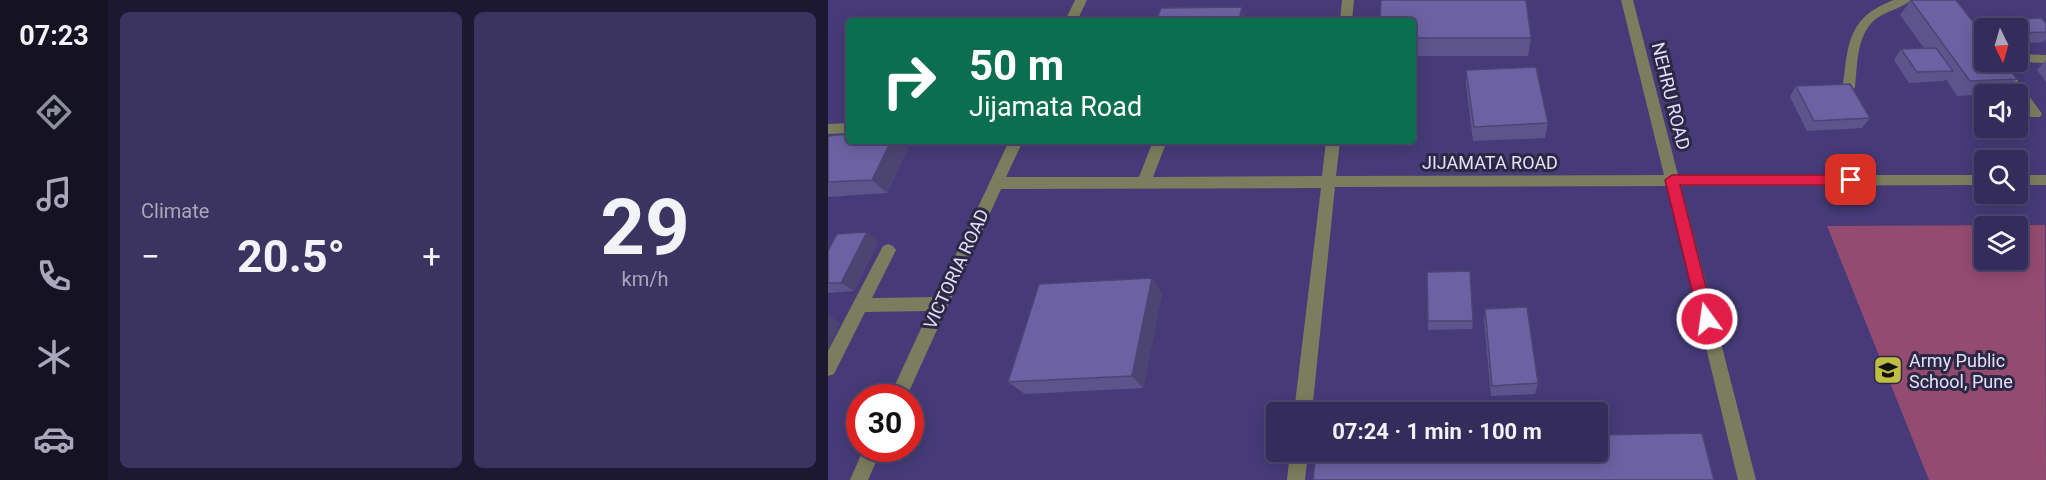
<!DOCTYPE html>
<html lang="en">
<head>
<meta charset="utf-8">
<style>
	:root { --surface:#342c5a; --page:#3c3460; --text:#f1f3f6; --muted:#a9a7bb; --line:#4e4870; --accent:#8c9099 }
	body { margin:0; font-family:Roboto,sans-serif; background:var(--page); color:var(--text); height:100vh; display:flex; flex-direction:column; font-size:22px; white-space:nowrap }
	* { box-sizing:border-box; margin:0 }
	p { font-size:20px; color:var(--muted) }
	.icon { flex:none; width:33px; height:33px; fill:none; stroke:currentColor; stroke-width:2; stroke-linecap:round; stroke-linejoin:round }
	.map { position:relative; flex:1; overflow:hidden }
	.details { display:flex; flex-direction:column; gap:12px; padding:12px; background:#1d1832; width:720px }
	.details>* { flex:none }
	.hud { position:absolute; left:18px; top:18px; width:570px; height:126px; border-radius:6px; box-shadow:0 3px 15px #0003,0 0 0 2px var(--line); background:#0b6e4f; color:#fff; overflow:hidden }
	.needle { width:39px; rotate:175deg }
	.fabs { position:absolute; left:1146px; top:18px; display:grid; gap:12px }
	.fabs a { display:grid; place-items:center; width:54px; height:54px; border-radius:6px; background:var(--surface); box-shadow:0 3px 15px #0003,0 0 0 2px var(--line); font-size:30px }
	.speed { position:absolute; left:18px; top:384px; display:flex; gap:12px; font-size:30px; font-weight:700; text-align:center }
	.speed>* { display:grid; place-content:center; width:78px; height:78px; border-radius:50%; background:var(--surface); box-shadow:0 3px 15px #0003,0 0 0 2px var(--line); line-height:1 }
	.speed .limit { border:9px solid #d22; background:#fff; color:#111 }
	.pin { position:absolute; display:grid; place-items:center; width:51px; height:51px; color:#fff; margin:-26px; border-radius:12px; box-shadow:0 3px 9px #0006 }
	.me { position:absolute; width:66px; margin:-33px; rotate:346deg; stroke-linejoin:round; filter:drop-shadow(0 0 4px #0008) }
	.turn { display:flex; align-items:center; gap:21px; height:126px; padding:0 24px; font-size:27px }
	.turn .icon { width:78px; height:78px; stroke-width:2.5 }
	.turn b { display:block; font-size:42px; line-height:51px }
	.big { font-size:45px; font-weight:700; line-height:1.1 }
	.details .tile { flex:1; display:flex; flex-direction:column; justify-content:center; gap:9px; min-width:0; padding:0 21px; border-radius:9px; background:var(--page) }
	.details .dial { align-items:center; gap:0 }
	.dial b { font-size:78px; line-height:1 }
	.heat { display:flex; justify-content:space-between; align-items:center; font-size:33px; direction:ltr }
	.details .tiles { flex:1; display:grid; gap:12px; grid-template-columns:repeat(2,1fr) }
	.trip { position:absolute; left:438px; top:402px; width:342px; height:60px; border-radius:6px; background:var(--surface); box-shadow:0 3px 15px #0003,0 0 0 2px var(--line); font-weight:700; line-height:60px; text-align:center }
	main { display:flex; flex:1; min-height:0 }
	.menu { display:flex; flex-direction:column; width:108px; justify-content:space-around; align-items:center; background:#151224; color:var(--muted) }
	.menu .icon { width:42px; height:42px }
	.menu .selected { color:var(--accent) }
	.menu b { font-size:27px; color:var(--text) }
	.map>svg:first-child { display:block }
	.green { fill:#944b70; fill-rule:evenodd }
	.lines { fill:none; stroke-linecap:round; stroke-linejoin:round }
	.minor { fill:#7b7d5e; fill-rule:evenodd }
	.wall { fill:#5d548c }
	.shaded-wall { fill:#4c4572 }
	.building { fill:#6c62a3; stroke:#4c4572; stroke-width:1.5 }
	.route { fill:#e11d48; stroke:#92132f; stroke-width:1.5 }
	.labels { text-anchor:middle; dominant-baseline:central; stroke-width:6; stroke-linejoin:round; paint-order:stroke }
	.street-label { font-size:18px; fill:#e2dffd; stroke:#2c2844 }
	.poi-label { font-size:18px; fill:#e2dffd; stroke:#2c2844; text-anchor:start }
</style>
</head>
<body>
<main>
<nav class="menu">
<b>07:23</b>
<svg class="icon selected" aria-label="directions" viewBox="0 0 24 24"><path d="M12 3l9 9-9 9-9-9zM9 14v-3h6M13 9l2 2-2 2"/></svg>
<svg class="icon" aria-label="music" viewBox="0 0 24 24"><path d="M9 18V5l10-2v13"/><circle cx="6" cy="18" r="3"/><circle cx="16" cy="16" r="3"/></svg>
<svg class="icon" aria-label="phone" viewBox="0 0 24 24"><path d="M5 4h4l2 5-3 2q2 4 5 5l2-3 5 2v4C11 20 4 13 5 4z"/></svg>
<svg class="icon" aria-label="climate" viewBox="0 0 24 24"><path d="M12 3v18M4 7l16 10M4 17L20 7"/></svg>
<svg class="icon" aria-label="car" viewBox="0 0 24 24"><path d="M5 17H2v-5l4-1 3-4h7l3 4 3 1v5h-3M9 17h6M6 11h13"/><circle cx="7" cy="17" r="2"/><circle cx="17" cy="17" r="2"/></svg>
</nav>
<section class="details">
<div class="tiles">
<div class="tile"><p>Climate</p>
<div class="heat"><a>−</a><b class="big">20.5°</b><a>+</a></div>
</div>
<div class="tile dial"><b>29</b><p>km/h</p></div>
</div>
</section>
<div class="map">
<svg width="1218" height="480" viewBox="0 0 1218 480">
	<rect width="100%" height="100%" fill="#463b78"/>
	<path class="green" d="M 1217,225 L 1218,480 L 1101,480 L 999,226 ZM 1156,226 L 1190,226 L 1190,260 L 1156,260 Z"/>
	<g class="lines">
		<g class="minor">
			<polygon points="247,0 259,0 249,21 237,21"/>
			<polygon points="514,0 526,0 524,21 512,21"/>
			<polygon points="793,0 805,0 850,175 1156,175 1156,185 853,186 928,480 910,480 839,186 507,187 484,412 466,412 493,188 173,189 78,398 61,398 101,311 37,312 6,374 0,376 0,351 55,246 60,244 65,246 68,250 44,298 108,297 181,141 195,141 178,177 311,177 325,141 339,141 325,177 494,176 498,141 512,141 508,176 836,175"/>
			<path d="M 1066,0 L 1083,0 C 1076,7 1063,10 1054,15 C 1028,29 1030,61 1027,87 L 1025,90 L 1017,90 L 1015,87 C 1020,43 1020,17 1066,0 Z"/>
			<polygon points="1190,54 1218,55 1218,63 1188,62 1190,62"/>
			<polygon points="1164,62 1176,62 1212,111 1214,114 1212,117 1202,117 1190,99 1190,94 1186,94"/>
			<polygon points="21,123 21,133 0,134 0,124"/>
			<rect x="1190" y="175" width="28" height="10"/>
			<polygon points="36,448 54,448 40,480 22,480"/>
			<polygon points="462,452 480,452 477,480 459,480"/>
		</g>
	</g>
	<g class="wall">
		<polygon points="1083,0 1189,79 1176,93 1129,96 1118,79 1116,81 1081,83 1066,60 1073,49 1096,48 1072,15"/>
		<polygon points="1175,20 1218,23 1218,39 1215,42 1190,44 1190,28 1168,28"/>
		<polygon points="585,21 703,38 700,56 585,56"/>
		<polygon points="1218,60 1218,82 1209,70"/>
		<polygon points="638,70 720,123 717,138 645,141 638,85"/>
		<polygon points="968,86 1042,118 1034,128 979,131 962,97"/>
		<polygon points="0,136 81,145 59,193 0,197"/>
		<polygon points="50,242 26,291 0,293 0,251"/>
		<polygon points="599,272 645,321 644,329 600,330"/>
		<polygon points="334,293 315,388 197,394 180,382"/>
		<polygon points="657,309 710,383 707,394 663,396 656,321"/>
	</g>
	<g class="shaded-wall">
		<polygon points="414,7 418,21 411,21"/>
		<polygon points="63,141 77,141 81,145 59,193 44,180"/>
		<polygon points="39,232 50,242 26,291 13,283"/>
		<polygon points="324,278 334,293 315,388 304,376"/>
		<polygon points="0,315 12,323 0,350"/>
	</g>
	<g class="building">
		<polygon points="553,0 698,0 703,38 585,38 585,21 552,21"/>
		<polygon points="1083,0 1128,0 1156,36 1156,62 1176,62 1189,79 1142,81"/>
		<polygon points="414,7 411,21 328,21 333,8"/>
		<polygon points="1213,18 1218,23 1218,32 1190,33 1190,28 1182,28 1175,20"/>
		<polygon points="1108,48 1125,71 1089,72 1073,49"/>
		<polygon points="708,67 720,123 646,127 638,70"/>
		<polygon points="1022,84 1042,118 986,121 968,86"/>
		<polygon points="21,134 21,141 63,141 44,180 0,182 0,136"/>
		<polygon points="39,232 13,283 0,283 0,251 9,234"/>
		<polygon points="642,271 645,321 600,321 599,272"/>
		<polygon points="324,278 304,376 180,382 211,284"/>
		<polygon points="699,307 710,383 664,386 657,309"/>
		<polygon points="874,433 886,480 485,480 488,452 770,452 770,435"/>
	</g>
	<polygon class="route" points="844,175 1023,175 1029,180 1023,185 852,185 886,319 884,323 879,325 873,323 871,319 837,180"/>
	<defs>
		<g id="school-square" transform="scale(1.5)"><rect x="-9" y="-9" width="18" height="18" rx="4" fill="#bebf42" stroke="#2c2844"/><path d="M0-5L7-2L0 1L-7-2ZM-4 1L0 2.5L4 1V4Q0 6-4 4Z" fill="#111"/></g>
	</defs>
	<g fill-rule="evenodd">
		<use href="#school-square" x="1060" y="370"/>
	</g>
	<g class="labels">
		<g class="street-label">
			<text transform="translate(843 96) rotate(76)">NEHRU ROAD</text>
			<text x="662" y="162">JIJAMATA ROAD</text>
			<text transform="translate(128 269) rotate(-65)">VICTORIA ROAD</text>
		</g>
		<g class="poi-label">
			<text x="1081" y="360">Army Public<tspan x="1081" dy="21">School, Pune</tspan></text>
		</g>
	</g>
</svg>
<div class="fabs">
<a><svg class="needle" viewBox="-14 -14 28 28"><path d="M0-13l5 13h-10z" fill="#e53935"/><path d="M0 13l5-13h-10z" fill="#a9a7bb"/></svg></a>
<a><svg class="icon" aria-label="sound" viewBox="0 0 24 24"><path d="M4 9h4l5-4v14l-5-4H4zM17 9q2 3 0 6"/></svg></a>
<a><svg class="icon" aria-label="search" viewBox="0 0 24 24"><circle cx="10" cy="10" r="6"/><path d="M15 15l6 6"/></svg></a>
<a><svg class="icon" aria-label="layers" viewBox="0 0 24 24"><path d="M12 4l9 5-9 5-9-5zM3 14l9 5 9-5"/></svg></a>
</div>
<div class="speed"><div class="limit">30</div></div>
<div class="pin" style="left:1023px;top:180px;background:#d93025"><svg class="icon" aria-label="arrive" viewBox="0 0 24 24"><path d="M6 21V4h12l-3 4 3 4H6"/></svg></div>
<svg class="me" style="left:879px;top:319px" viewBox="-20 -20 40 40"><circle r="17" fill="#e11d48" stroke="#fff" stroke-width="3"/><path d="M0-11L8 9 0 5-8 9z" fill="#fff"/></svg>
<div class="trip">07:24 · 1 min · 100 m</div>
<div class="hud">
<div class="turn"><svg class="icon" aria-label="right" viewBox="0 0 24 24"><path d="M7 20v-9h11M14 6l5 5-5 5"/></svg><div><b>50 m</b>Jijamata Road</div></div>
</div>
</div>
</main>
</body>
</html>
